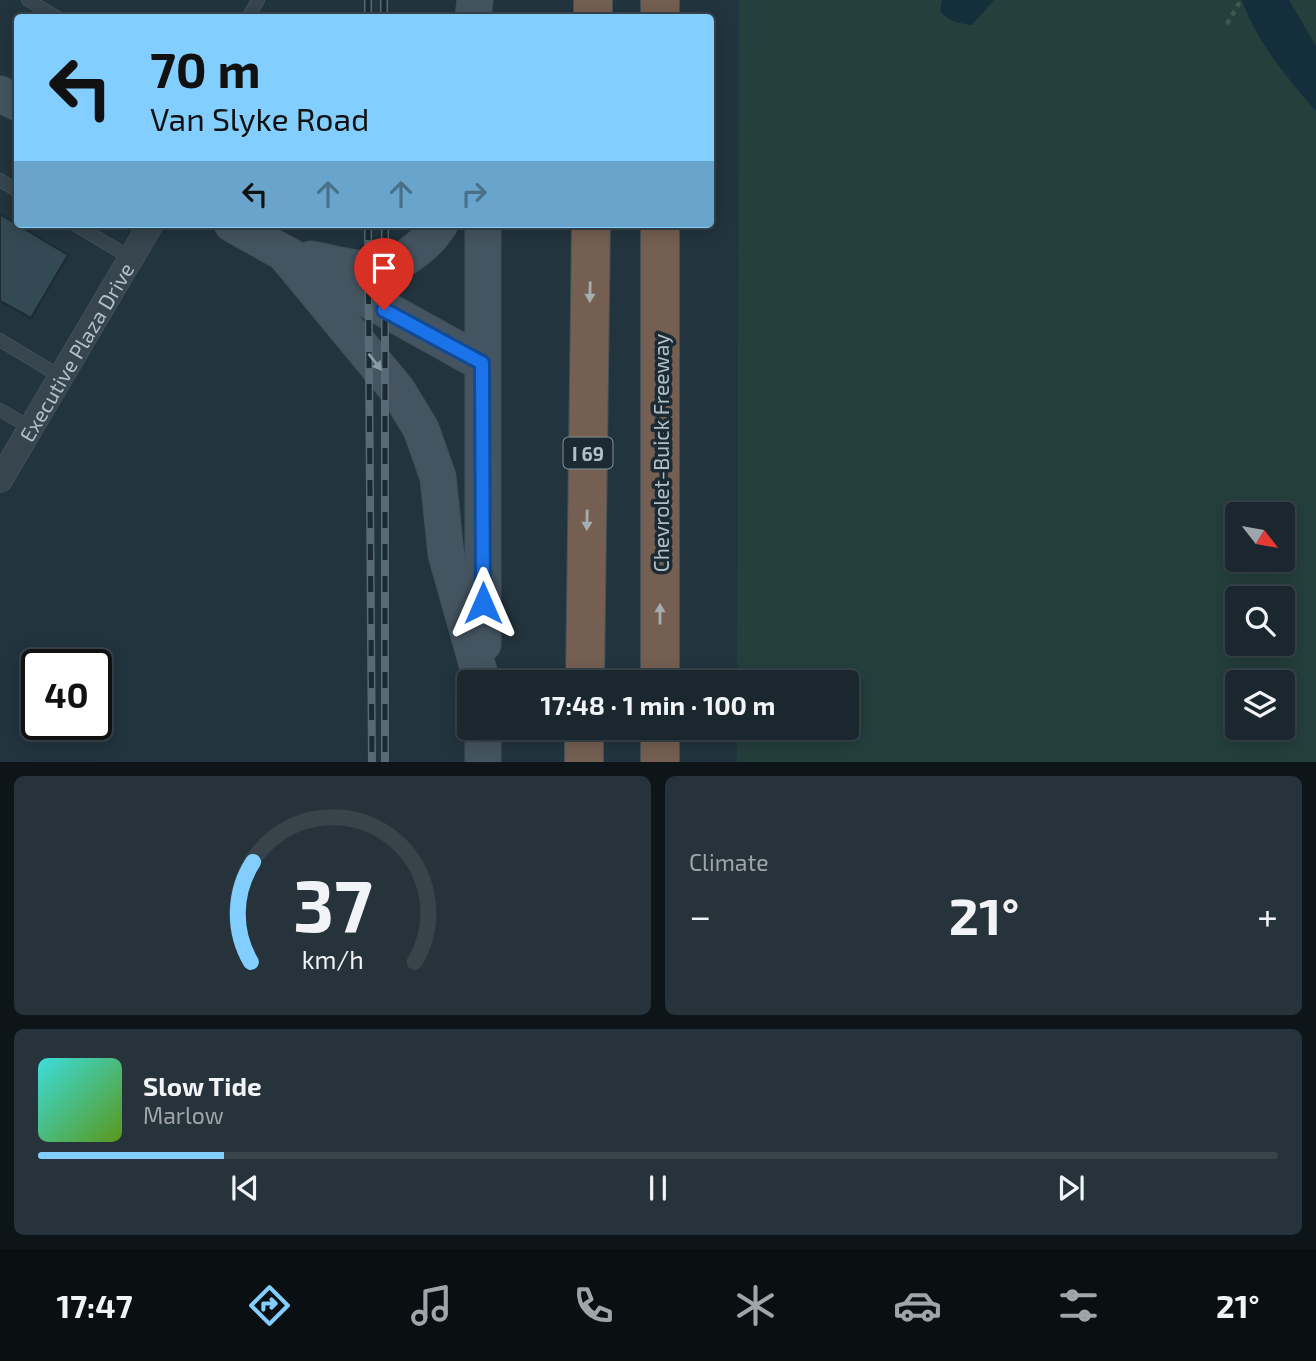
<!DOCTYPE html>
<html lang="en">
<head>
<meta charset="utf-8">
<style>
	:root { --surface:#1a272e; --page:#27333a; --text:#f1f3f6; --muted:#9fa5aa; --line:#38444a; --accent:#82cefe }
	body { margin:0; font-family:"Exo 2",sans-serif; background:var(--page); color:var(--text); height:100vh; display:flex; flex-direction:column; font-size:26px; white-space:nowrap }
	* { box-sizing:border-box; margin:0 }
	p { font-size:23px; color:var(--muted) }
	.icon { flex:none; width:38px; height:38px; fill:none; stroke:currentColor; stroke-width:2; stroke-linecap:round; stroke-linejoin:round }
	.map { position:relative; height:762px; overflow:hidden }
	.drawer { display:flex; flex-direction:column; gap:14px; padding:14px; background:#0e1519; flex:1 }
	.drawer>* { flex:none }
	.banner { position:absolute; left:14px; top:14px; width:700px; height:214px; border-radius:7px; box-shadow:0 4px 18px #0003,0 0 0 2px var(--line); background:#82cefe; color:#111; overflow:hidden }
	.needle { width:46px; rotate:121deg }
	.controls { position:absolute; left:1225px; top:502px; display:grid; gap:14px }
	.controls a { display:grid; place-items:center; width:70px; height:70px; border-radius:7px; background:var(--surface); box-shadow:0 4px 18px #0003,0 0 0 2px var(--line); font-size:35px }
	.speed { position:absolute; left:21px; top:649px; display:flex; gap:14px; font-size:35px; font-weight:700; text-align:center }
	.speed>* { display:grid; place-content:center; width:91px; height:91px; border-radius:50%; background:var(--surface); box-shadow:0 4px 18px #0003,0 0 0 2px var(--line); line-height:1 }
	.speed .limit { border:4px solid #111; border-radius:10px; background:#fff; color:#111 }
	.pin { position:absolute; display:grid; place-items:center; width:60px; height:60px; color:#fff; margin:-72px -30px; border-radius:50% 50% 50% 0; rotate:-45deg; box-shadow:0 0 7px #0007 }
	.pin .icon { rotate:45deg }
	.me { position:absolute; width:77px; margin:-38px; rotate:0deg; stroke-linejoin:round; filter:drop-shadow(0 0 5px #0008) }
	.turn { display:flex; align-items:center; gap:24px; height:147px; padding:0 21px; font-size:32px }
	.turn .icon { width:91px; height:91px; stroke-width:2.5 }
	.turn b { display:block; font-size:49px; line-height:60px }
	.lanes { display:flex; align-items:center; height:66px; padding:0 21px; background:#0003; justify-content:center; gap:35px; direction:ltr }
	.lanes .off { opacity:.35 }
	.big { font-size:52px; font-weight:700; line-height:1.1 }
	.drawer .tile { flex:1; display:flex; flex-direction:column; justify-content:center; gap:10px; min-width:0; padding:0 24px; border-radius:10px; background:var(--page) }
	.drawer .dial { align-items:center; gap:0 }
	.dial svg { height:182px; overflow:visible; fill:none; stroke:var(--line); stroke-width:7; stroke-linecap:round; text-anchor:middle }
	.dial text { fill:var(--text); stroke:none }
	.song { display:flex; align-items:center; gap:21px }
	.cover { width:84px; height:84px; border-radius:10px; background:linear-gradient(135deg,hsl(180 70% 55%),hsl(90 70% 35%)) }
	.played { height:7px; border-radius:4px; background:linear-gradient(90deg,var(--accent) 15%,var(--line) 15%) }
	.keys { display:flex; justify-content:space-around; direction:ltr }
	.heat { display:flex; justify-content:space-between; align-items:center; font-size:38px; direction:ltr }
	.drawer .tiles { flex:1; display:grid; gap:14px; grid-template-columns:1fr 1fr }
	.tile:last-child { grid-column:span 2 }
	.trip { position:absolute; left:457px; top:670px; width:402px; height:70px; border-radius:7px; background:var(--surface); box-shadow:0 4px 18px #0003,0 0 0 2px var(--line); font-weight:700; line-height:70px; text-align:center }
	.tabs { display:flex; height:112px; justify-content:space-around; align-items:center; background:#0a1012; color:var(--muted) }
	.tabs .icon { width:49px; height:49px }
	.tabs .active { color:var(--accent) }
	.tabs b { font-size:32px; color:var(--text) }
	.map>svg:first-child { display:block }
	.green { fill:#243f3c; fill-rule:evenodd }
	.water { fill:#142e3c }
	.building { fill:#334954; stroke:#1d2c35; stroke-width:2 }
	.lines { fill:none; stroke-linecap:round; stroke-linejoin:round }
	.lane-casing { stroke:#42515a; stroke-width:14 }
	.street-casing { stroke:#42515a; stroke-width:26 }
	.secondary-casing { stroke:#42515a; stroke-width:37 }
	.highway-casing { stroke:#415059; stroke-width:40 }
	.path { stroke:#3d5753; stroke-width:4.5; stroke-dasharray:5 5; stroke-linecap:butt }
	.lane { stroke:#36454e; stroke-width:12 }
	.street { stroke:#36454e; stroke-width:24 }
	.secondary { stroke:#445561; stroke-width:35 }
	.highway { stroke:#745f52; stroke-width:38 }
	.rail-casing { stroke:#576a75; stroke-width:8 }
	.rail { stroke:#1b2a33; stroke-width:5; stroke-dasharray:16; stroke-linecap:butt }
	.oneway { fill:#a5adb1 }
	.oneway2 { fill:#8b9ba5 }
	.route-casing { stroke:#114b97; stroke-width:18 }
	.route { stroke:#1a73e8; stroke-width:12 }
	.labels { text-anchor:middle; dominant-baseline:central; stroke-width:7; stroke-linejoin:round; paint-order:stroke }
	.shield { fill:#1b2a33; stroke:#84939c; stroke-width:2 }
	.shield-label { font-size:19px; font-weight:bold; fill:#b1c0c9 }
	.street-label { font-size:21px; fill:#b1c0c9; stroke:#1b2a33 }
</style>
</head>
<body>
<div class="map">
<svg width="1316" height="763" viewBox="0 0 1316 763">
	<rect width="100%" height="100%" fill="#22343e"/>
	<path class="green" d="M 739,0 L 1316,0 L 1316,762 L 737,763 L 737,728 L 847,728 L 847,682 L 737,682 ZM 1237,514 L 1283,514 L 1283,560 L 1237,560 ZM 1237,598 L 1283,598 L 1283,644 L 1237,644 ZM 1237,682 L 1283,682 L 1283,728 L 1237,728 Z"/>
	<g class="water">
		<path d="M 942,0 L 994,0 L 972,25 C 958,23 949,22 940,11 Z"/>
		<path d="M 1242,0 L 1289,0 L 1316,46 L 1316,111 C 1288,80 1255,39 1242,0 Z"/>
	</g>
	<polygon class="building" points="0,214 68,255 31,318 0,301"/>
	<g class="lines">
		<g class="lane-casing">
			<g id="lane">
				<polyline points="28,0 58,18"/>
				<polyline points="248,18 258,0"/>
				<polyline points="0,180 18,191"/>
				<polyline points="74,224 131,258"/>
				<polyline points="0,340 61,377"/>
				<polyline points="0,410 31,428"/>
			</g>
		</g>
		<g class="street-casing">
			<g id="street">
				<path id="s1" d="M 0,480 L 151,224"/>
			</g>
		</g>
		<g class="secondary-casing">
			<g id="secondary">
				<polyline points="473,18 475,0"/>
				<polyline points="0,94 18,103"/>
				<polyline points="232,224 482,363"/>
				<polyline points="284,253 398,391 421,429 438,477 446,554 482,682"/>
				<path d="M 311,259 C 329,262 348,268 367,269 C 395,271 426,246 440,224"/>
				<polyline points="483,644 483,224"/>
				<polyline points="483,728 483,763"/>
			</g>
		</g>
		<g class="highway-casing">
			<g id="highway">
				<polyline points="593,0 593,18"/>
				<polyline points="660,0 660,18"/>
				<polyline points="660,224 660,682"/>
				<polyline points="585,682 591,224"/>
				<polyline points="660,728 660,763"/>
				<polyline points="584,763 584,728"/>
			</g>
		</g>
		<polyline class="path" points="1227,24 1241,0"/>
		<use href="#lane" class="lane"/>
		<use href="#street" class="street"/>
		<use href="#secondary" class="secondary"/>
		<use href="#highway" class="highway"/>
		<g class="rail-casing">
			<g id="rail">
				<polyline points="368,0 368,18"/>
				<polyline points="384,0 384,18"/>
				<polyline points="368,224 372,763"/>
				<polyline points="385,224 385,763"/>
			</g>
		</g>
		<use href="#rail" class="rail"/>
	</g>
	<defs><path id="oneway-solid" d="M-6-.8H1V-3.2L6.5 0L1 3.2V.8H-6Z" transform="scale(1.75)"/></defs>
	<g class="oneway">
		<use href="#oneway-solid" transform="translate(590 292) rotate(91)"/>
		<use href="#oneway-solid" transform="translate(587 520) rotate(91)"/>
		<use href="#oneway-solid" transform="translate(660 614) rotate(-90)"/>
	</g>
	<use class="oneway2" href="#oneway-solid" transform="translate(375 362) rotate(52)"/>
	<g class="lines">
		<g class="route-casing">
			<polyline id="route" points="384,310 482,363 483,603"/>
		</g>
		<use href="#route" class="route"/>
	</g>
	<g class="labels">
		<rect class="shield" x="563.5" y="437.5" width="49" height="31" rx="5"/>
		<g class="shield-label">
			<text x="588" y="453">I 69</text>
		</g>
		<g class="street-label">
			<text stroke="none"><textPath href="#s1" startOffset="149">Executive Plaza Drive</textPath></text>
			<text transform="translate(660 453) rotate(-90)">Chevrolet-Buick Freeway</text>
		</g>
	</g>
</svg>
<div class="controls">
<a><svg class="needle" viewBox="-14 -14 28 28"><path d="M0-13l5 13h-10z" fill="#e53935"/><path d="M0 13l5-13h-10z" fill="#9fa5aa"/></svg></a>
<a><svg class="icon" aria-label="search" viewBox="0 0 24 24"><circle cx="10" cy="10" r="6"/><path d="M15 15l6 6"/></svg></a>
<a><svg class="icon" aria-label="layers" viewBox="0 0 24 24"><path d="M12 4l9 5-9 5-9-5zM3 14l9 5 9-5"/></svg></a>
</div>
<div class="speed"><div class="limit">40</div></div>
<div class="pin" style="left:384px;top:310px;background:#d93025"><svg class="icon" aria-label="arrive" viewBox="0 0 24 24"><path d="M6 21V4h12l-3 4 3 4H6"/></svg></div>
<svg class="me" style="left:483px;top:603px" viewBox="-20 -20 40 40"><path d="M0-17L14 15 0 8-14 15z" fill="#1a73e8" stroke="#fff" stroke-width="4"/></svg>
<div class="trip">17:48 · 1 min · 100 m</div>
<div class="banner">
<div class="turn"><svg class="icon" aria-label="left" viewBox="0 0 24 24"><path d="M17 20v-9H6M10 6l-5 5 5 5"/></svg><div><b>70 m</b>Van Slyke Road</div></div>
<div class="lanes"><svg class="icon" aria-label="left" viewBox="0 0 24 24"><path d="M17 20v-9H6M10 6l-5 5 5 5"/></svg><svg class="icon off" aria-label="ahead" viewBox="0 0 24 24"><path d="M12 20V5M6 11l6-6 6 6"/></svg><svg class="icon off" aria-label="ahead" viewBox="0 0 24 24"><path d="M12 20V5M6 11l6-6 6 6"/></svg><svg class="icon off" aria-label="right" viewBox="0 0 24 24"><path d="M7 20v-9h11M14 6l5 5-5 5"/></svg></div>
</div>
</div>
<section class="drawer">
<div class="tiles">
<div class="tile dial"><svg viewBox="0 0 100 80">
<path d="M14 69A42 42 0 1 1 86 69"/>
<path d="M14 69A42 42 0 0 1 15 25" stroke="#82cefe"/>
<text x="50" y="56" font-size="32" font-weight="700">37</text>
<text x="50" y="72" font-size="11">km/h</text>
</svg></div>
<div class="tile"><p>Climate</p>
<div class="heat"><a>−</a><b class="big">21°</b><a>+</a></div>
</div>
<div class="tile">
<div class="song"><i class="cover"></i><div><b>Slow Tide</b><p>Marlow</p></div></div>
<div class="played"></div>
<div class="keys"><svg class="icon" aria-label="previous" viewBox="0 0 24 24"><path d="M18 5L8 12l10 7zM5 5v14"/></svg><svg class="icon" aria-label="pause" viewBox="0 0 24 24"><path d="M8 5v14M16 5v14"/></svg><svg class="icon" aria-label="next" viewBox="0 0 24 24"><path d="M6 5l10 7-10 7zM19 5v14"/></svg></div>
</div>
</div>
</section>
<nav class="tabs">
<b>17:47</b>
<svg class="icon active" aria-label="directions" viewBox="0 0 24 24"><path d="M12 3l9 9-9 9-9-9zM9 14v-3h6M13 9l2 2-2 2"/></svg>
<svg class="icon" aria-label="music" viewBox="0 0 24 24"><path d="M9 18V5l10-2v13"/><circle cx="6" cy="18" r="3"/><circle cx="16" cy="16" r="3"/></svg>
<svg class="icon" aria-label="phone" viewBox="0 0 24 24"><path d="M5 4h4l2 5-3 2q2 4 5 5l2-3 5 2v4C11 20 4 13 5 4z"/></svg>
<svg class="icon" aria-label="climate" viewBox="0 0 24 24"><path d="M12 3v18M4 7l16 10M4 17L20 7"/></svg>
<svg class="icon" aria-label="car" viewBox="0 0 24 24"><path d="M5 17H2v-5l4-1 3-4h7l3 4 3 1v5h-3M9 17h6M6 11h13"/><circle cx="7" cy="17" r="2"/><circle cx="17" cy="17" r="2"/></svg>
<svg class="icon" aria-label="filters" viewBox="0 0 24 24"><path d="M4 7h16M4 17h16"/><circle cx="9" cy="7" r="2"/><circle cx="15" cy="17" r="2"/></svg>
<b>21°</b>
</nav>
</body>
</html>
